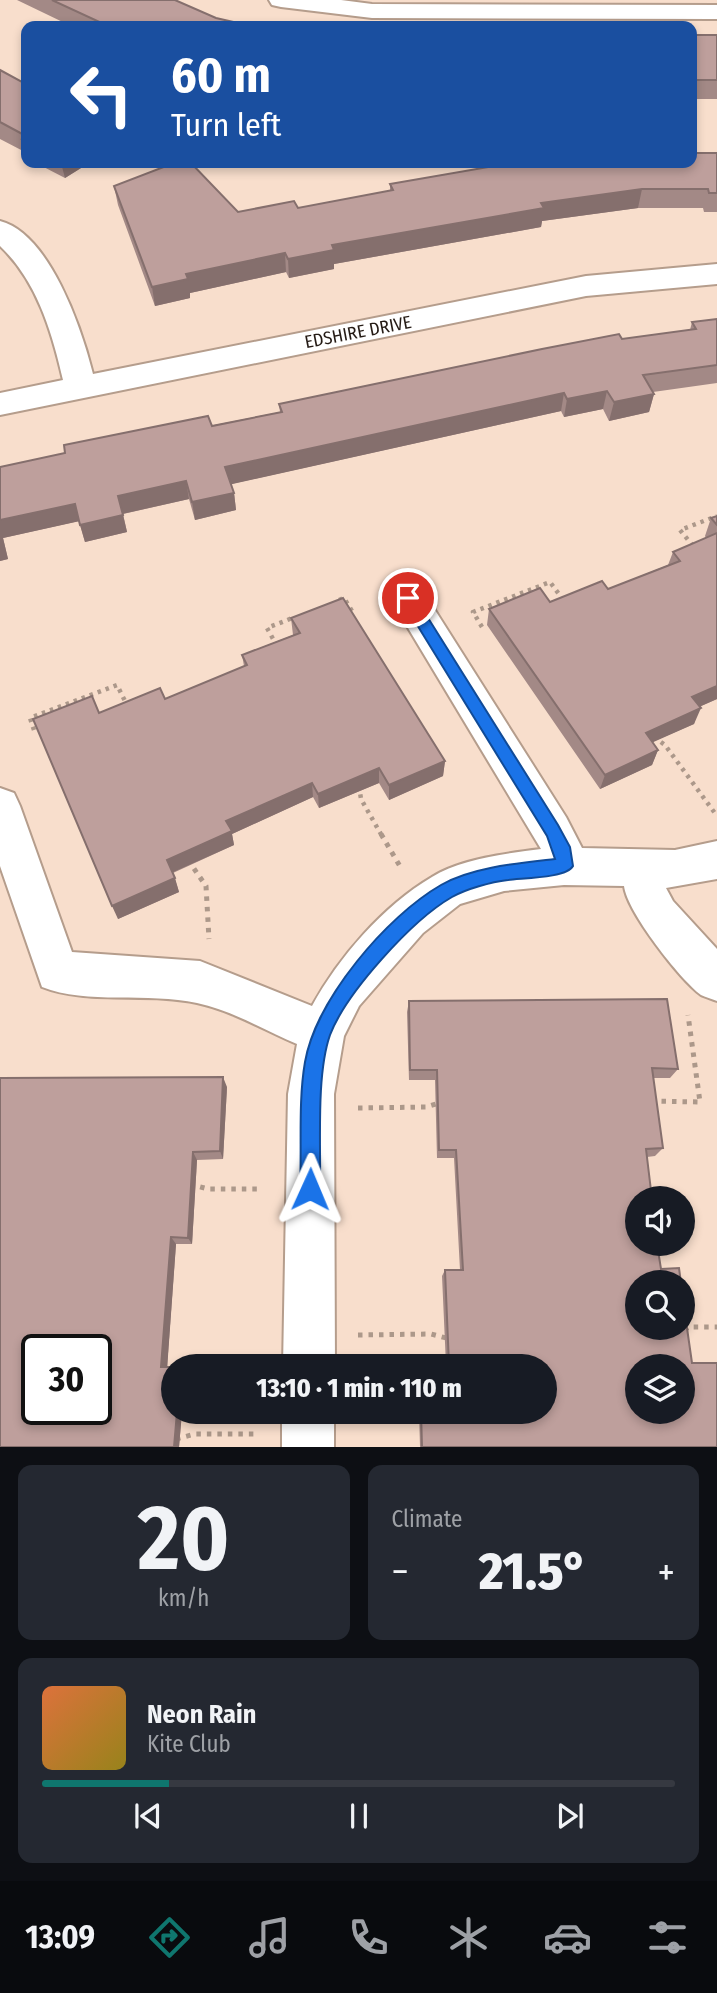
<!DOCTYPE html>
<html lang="en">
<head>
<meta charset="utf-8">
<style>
	:root { --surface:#171b24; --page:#242831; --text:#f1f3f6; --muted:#9ea1a6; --line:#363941; --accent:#0f766e }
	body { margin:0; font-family:"Fira Sans Condensed",sans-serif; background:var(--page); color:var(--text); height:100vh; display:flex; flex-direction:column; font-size:26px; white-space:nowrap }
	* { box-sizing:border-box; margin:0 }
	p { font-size:23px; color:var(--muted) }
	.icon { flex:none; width:38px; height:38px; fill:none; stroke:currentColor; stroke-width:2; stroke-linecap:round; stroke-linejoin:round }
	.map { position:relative; height:1447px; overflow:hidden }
	.details { display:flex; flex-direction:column; gap:18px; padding:18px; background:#0d0f14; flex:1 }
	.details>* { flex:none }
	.top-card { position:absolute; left:21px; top:21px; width:676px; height:147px; border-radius:14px; box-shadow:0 4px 10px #0003; background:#1a4fa0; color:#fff; overflow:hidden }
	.tools { position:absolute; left:625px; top:1186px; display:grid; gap:14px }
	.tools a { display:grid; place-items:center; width:70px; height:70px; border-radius:50%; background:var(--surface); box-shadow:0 4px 10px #0003; font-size:35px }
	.speed { position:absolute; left:21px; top:1334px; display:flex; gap:14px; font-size:35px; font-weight:700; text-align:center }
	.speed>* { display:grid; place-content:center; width:91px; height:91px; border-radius:50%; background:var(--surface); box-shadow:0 4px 10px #0003; line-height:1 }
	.speed .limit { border:4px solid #111; border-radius:10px; background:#fff; color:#111 }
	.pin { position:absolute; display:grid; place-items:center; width:60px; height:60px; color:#fff; margin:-30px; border:4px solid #fff; border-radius:50%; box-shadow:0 2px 7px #0007 }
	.me { position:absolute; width:77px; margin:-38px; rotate:1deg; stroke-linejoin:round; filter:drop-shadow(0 0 5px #0008) }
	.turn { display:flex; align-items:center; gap:24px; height:147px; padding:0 35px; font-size:32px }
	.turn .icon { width:91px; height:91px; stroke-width:2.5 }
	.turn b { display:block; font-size:49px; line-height:60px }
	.big { font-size:52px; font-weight:800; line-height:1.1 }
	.details .widget { flex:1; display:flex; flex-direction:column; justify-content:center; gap:10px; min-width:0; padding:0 24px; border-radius:14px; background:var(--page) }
	.details .dial { align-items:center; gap:0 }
	.dial b { font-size:91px; line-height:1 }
	.song { display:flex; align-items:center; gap:21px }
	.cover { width:84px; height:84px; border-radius:10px; background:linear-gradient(135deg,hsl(20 70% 55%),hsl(50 70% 35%)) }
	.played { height:7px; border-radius:4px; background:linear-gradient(90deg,var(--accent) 20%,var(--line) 20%) }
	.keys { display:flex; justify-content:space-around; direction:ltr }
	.heat { display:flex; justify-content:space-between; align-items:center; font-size:38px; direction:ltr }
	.details .tiles { flex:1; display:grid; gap:18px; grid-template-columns:1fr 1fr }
	.widget:last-child { grid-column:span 2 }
	.trip { position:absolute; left:161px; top:1354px; width:396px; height:70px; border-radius:35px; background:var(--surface); box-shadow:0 4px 10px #0003; font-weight:800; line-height:70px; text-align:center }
	.tabs { display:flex; height:112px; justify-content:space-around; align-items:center; background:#090b0e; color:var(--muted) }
	.tabs .icon { width:49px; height:49px }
	.tabs .current { color:var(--accent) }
	.tabs b { font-size:32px; color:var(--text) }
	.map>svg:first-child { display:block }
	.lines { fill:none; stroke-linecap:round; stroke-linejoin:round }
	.minor-casing { stroke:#b59d8c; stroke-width:4 }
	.path-far1 { stroke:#ac988a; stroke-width:4.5; stroke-dasharray:3.5 5; stroke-linecap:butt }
	.path { stroke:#ac988a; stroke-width:5; stroke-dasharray:4.5 6; stroke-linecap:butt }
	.minor { fill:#fff; fill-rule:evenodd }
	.wall { fill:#a38986 }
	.shaded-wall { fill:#856f6d }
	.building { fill:#be9f9c; stroke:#856f6d; stroke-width:2; fill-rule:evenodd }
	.route { fill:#1a73e8; stroke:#114b97; stroke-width:2 }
	.labels { text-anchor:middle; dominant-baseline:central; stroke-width:5; stroke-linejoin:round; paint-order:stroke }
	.far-street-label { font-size:18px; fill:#251b15; stroke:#fff }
</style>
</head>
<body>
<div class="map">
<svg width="717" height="1447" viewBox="0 0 717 1447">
	<rect width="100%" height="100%" fill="#f8decc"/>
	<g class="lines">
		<g class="minor-casing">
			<g id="minor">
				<polygon points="269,0 341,0 372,4 717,5 717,19 372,18 281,7 272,5"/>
				<path d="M 0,221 C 50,234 82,330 93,374 L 586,276 L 717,264 L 717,284 L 586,296 L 0,415 L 0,393 L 63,380 C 52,332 37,281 0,246 Z"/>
				<path d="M 408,584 L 421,588 L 566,817 L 582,848 L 675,850 L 717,841 L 717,879 L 666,888 L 673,901 L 717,949 L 717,1001 C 712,999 705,997 701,995 C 680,979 627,912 624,886 L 564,885 L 504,891 L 460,904 L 423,933 L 359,1006 L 344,1036 L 334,1094 L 335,1367 L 283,1367 L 288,1094 L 297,1044 C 266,1031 231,1010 197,1003 C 148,992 87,1005 42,987 L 0,866 L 0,788 L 14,793 L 20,806 L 72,952 L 200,961 L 312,1006 C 339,957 383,906 432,877 C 460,859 508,853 541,849 L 390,598 L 395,588 Z"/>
				<rect x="282" y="1412" width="52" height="35"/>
			</g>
		</g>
		<g class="path-far1">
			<polyline points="693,546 680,530 717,516"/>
			<polyline points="339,600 344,598 352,611"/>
			<polyline points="482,627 473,612 550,582 564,601"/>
			<polyline points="277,646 267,628 295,617"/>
			<polyline points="34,730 30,718 117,685 128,707"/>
			<polyline points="654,737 665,745 717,816"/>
			<polyline points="359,786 361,799 382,836"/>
		</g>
		<g class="path">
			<polyline points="381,834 401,868"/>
			<polyline points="188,860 206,886 209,939"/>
			<polyline points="651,1101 700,1102 688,1015"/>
			<polyline points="358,1108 426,1107 439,1103"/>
			<polyline points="190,1184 208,1189 261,1189"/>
			<polyline points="684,1330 689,1327 717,1327"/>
			<polyline points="358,1335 431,1334 450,1339"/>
			<polyline points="176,1439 195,1434 257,1434"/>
		</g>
		<use href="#minor" class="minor"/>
	</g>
	<g class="wall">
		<polygon points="17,0 175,0 216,18 251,26 71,26"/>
		<rect x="691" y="35" width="26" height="64"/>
		<polygon points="0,70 26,84 26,156 25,152 0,139"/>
		<polygon points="717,153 717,212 704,212 703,208 638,208 542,221 541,227 334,264 334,269 289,278 286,272 190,293 190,298 155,306 118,205 114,186 238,212 298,208 390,191 390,184"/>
		<polygon points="36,163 89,163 65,178"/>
		<polygon points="717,319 717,383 653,392 654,394 649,412 609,421 603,409 564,417 561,411 231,484 234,493 236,510 195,520 189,499 123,514 127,532 85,542 79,521 3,538 8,559 0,561 0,467 280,412 279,404 622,339 690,330 692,322"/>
		<polygon points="717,516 717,699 699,707 694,724 652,742 658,750 652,765 600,789 487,625 489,609 550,602 608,589 668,565 673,552 706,538 705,536 711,518"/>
		<polygon points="291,618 445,761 443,776 389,800 379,783 319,808 313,797 232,834 234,845 173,873 179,892 118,919 99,713 165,699 244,666 242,655 293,635"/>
		<polygon points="409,1001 678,1069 670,1078 653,1078 663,1148 655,1156 647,1157 637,1199 692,1363 717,1447 420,1447 419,1412 544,1412 544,1367 418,1367 419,1365 446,1365 442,1276 445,1270 460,1270 454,1158 437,1158 435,1080 409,1080 407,1012"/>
		<polygon points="227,1087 223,1159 197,1160 192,1244 176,1244 167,1367 182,1412 179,1447 0,1447"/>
	</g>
	<g class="shaded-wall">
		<polygon points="61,163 89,163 65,178"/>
		<polygon points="642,189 638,208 542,221 541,227 334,264 334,269 289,278 288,259 332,245 541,203"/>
		<polygon points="285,253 286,272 190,293 190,298 155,306 152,287 186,274"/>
		<polygon points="607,391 603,409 564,417 567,399"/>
		<polygon points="564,393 561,411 228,485 225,467"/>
		<polygon points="654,394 649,412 609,421 614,402"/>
		<polygon points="186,481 189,499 122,514 118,496"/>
		<polygon points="234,493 236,510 195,520 192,502"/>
		<polygon points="75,504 80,521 3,538 8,559 0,561 0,520"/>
		<polygon points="123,515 127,532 85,542 80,525"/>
		<polygon points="717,686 717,699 685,713 692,697"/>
		<polygon points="701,708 694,724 640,748 646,733"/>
		<polygon points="658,750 652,765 600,789 605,775"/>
		<polygon points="445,761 443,776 389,800 389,785"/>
		<polygon points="379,768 379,783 319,808 318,794"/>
		<polygon points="312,783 313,797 232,834 234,845 171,873 167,860 226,821"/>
		<polygon points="175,878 179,892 118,919 112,906"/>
		<polygon points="223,1077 227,1087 223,1159 220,1151"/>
		<polygon points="193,1152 197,1160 192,1244 188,1238"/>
		<polygon points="171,1237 176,1244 167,1370 161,1367"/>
		<polygon points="177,1412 182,1412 179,1447 174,1447"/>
	</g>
	<g class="building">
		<polygon points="52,0 175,0 216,18 251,26 108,26"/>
		<rect x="691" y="35" width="26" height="45"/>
		<polygon points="0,70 26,84 26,141 22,139 26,136 0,122"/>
		<polygon points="691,153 717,153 717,193 709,193 708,189 642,189 541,203 544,208 332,245 334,250 288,259 285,253 186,274 188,279 152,287 114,186 174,163 191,163 238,212 294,201 298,208 393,190 390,184 512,163 691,163"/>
		<polygon points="717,319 717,365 643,375 654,394 614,402 607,391 567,399 564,393 225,467 234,493 192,502 186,481 118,496 123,515 80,525 75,504 0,520 0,467 65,453 64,445 208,416 212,426 282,412 279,404 542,349 619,334 622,339 696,329 692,322"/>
		<polygon points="717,516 717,525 711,518"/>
		<polygon points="717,533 717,686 692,697 701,708 646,733 658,750 605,775 489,609 540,588 550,602 602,581 608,589 680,561 673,552"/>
		<polygon points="343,598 445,761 389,785 379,768 318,794 312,783 226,821 232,831 167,860 175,878 112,906 33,719 92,696 99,713 160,688 165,699 247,665 242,655 300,633 291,618"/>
		<path d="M 667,999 L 678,1069 L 652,1068 L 663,1148 L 646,1149 L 652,1199 L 637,1199 L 637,1244 L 657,1244 L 661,1269 L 679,1268 L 681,1283 L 637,1283 L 637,1328 L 682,1328 L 682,1293 L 692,1363 L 717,1363 L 717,1447 L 422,1447 L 421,1412 L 544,1412 L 544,1367 L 419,1367 L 419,1365 L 449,1365 L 445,1270 L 463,1270 L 456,1150 L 439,1150 L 437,1070 L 410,1070 L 409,1001 ZM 637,1367 L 682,1367 L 682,1412 L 637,1412 Z"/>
		<path d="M 223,1077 L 220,1151 L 193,1152 L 188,1238 L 171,1237 L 161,1367 L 173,1367 L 173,1412 L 177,1412 L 174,1447 L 0,1447 L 0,1078 ZM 37,1349 L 96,1349 L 96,1409 L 37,1409 Z"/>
	</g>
	<path class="route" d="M 408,592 L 413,594 L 558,825 L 570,847 L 573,866 C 567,878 522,878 508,880 C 491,882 466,889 452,897 C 412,920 346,993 330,1035 C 316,1075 321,1145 320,1189 L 317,1196 L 310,1199 L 303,1196 L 300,1189 C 302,1148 298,1102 305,1062 C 316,999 387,916 441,885 C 472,867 520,863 555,859 L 547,836 L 403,602 L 400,598 Z"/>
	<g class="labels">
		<g class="far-street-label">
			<text transform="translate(358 332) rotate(-11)">EDSHIRE DRIVE</text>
		</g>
	</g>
</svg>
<div class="tools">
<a><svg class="icon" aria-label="sound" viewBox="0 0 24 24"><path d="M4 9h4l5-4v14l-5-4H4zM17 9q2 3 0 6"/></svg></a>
<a><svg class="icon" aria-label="search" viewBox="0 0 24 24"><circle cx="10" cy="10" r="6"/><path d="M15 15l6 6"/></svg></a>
<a><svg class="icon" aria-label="layers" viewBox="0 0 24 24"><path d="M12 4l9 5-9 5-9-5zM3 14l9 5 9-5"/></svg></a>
</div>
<div class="speed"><div class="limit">30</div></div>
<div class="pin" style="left:408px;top:598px;background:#d93025"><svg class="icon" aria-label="arrive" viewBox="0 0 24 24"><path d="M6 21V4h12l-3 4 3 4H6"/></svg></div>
<svg class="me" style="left:310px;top:1189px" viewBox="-20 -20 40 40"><path d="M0-17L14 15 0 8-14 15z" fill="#1a73e8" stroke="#fff" stroke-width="4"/></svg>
<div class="trip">13:10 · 1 min · 110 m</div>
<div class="top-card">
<div class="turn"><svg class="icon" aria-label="left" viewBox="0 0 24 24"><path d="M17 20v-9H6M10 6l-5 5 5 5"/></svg><div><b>60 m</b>Turn left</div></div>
</div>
</div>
<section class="details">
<div class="tiles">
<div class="widget dial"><b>20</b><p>km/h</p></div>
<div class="widget"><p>Climate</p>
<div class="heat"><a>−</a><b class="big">21.5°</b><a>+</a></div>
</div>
<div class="widget">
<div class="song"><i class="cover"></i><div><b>Neon Rain</b><p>Kite Club</p></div></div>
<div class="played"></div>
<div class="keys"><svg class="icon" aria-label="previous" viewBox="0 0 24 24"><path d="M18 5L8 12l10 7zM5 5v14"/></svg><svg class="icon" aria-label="pause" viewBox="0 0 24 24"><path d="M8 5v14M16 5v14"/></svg><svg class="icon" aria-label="next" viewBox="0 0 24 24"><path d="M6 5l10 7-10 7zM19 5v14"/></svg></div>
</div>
</div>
</section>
<nav class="tabs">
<b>13:09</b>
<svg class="icon current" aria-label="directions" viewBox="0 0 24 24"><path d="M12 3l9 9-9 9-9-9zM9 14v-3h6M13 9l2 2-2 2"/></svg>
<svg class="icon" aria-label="music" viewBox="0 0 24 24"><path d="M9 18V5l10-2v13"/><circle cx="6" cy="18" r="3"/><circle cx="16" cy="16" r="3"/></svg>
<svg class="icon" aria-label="phone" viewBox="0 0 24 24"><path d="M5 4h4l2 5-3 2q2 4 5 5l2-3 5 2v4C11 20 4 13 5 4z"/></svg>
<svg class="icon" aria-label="climate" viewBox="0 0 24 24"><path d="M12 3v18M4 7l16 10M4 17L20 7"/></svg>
<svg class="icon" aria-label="car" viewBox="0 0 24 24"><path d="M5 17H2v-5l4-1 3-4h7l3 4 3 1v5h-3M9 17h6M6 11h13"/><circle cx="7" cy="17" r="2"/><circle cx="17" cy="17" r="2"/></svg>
<svg class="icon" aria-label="filters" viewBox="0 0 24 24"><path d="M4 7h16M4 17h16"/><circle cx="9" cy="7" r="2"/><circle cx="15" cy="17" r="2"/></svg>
</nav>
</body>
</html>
